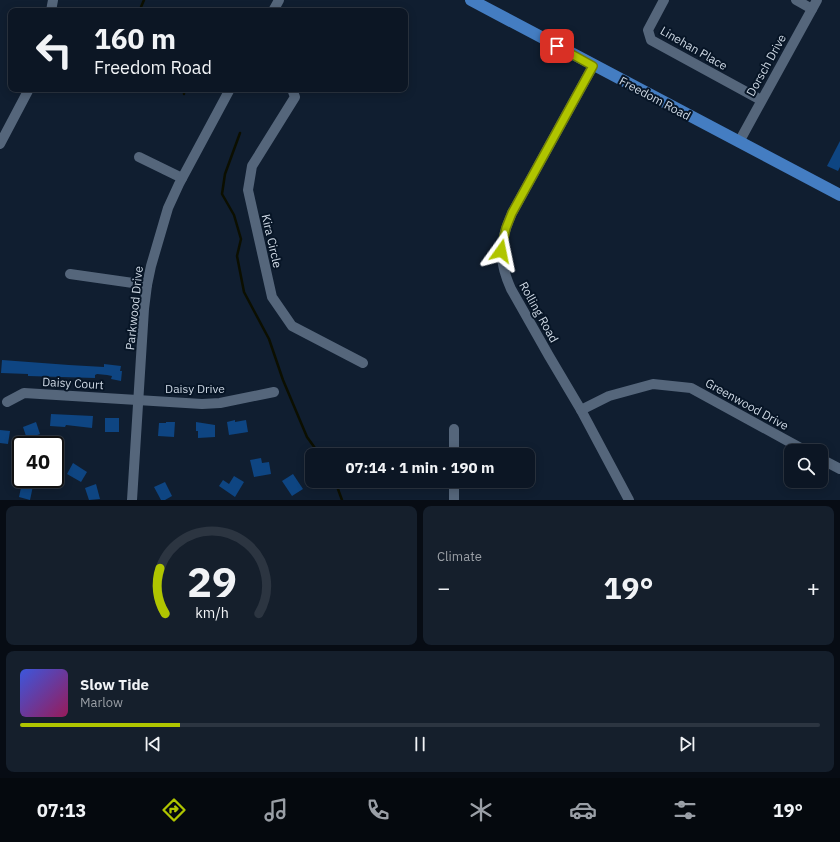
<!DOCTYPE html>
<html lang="en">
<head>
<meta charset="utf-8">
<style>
	:root { --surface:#0c1624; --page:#151f2c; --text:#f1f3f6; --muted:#9a9fa6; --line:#2c3541; --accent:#b0c500 }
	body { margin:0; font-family:"IBM Plex Sans",sans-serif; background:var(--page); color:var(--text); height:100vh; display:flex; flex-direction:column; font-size:15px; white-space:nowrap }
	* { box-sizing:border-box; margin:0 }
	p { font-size:13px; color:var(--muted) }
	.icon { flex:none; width:22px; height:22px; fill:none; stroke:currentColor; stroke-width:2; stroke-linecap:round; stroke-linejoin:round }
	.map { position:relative; height:500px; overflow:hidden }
	.details { display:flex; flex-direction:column; gap:6px; padding:6px; background:#070c14; flex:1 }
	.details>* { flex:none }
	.hud { position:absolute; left:8px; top:8px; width:400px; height:84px; border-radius:8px; box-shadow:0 2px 10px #0003,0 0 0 1px var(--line); background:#0c1624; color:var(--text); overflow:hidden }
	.fabs { position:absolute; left:784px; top:444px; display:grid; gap:8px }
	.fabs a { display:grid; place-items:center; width:44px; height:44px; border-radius:8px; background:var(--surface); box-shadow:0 2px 10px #0003,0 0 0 1px var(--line); font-size:20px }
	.speed { position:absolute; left:12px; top:436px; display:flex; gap:8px; font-size:20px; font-weight:700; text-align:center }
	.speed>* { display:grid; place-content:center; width:52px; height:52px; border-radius:50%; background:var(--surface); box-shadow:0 2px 10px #0003,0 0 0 1px var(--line); line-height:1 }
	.speed .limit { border:2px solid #111; border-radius:6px; background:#fff; color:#111 }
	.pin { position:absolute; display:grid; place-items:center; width:34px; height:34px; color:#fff; margin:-17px; border-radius:8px; box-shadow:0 2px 6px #0006 }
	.me { position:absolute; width:44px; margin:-22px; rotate:12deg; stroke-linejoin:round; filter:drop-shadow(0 0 3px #0008) }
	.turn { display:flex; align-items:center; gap:14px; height:84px; padding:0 20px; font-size:18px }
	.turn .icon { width:52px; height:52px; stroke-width:2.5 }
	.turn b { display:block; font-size:28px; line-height:34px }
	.big { font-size:30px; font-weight:800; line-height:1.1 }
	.details .widget { flex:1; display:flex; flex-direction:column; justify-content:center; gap:6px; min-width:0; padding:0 14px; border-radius:8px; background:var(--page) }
	.details .dial { align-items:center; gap:0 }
	.dial svg { height:104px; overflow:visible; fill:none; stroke:var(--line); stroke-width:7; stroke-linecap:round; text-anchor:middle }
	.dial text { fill:var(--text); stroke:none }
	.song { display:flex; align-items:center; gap:12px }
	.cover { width:48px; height:48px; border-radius:6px; background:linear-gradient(135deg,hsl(230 70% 55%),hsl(330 70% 35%)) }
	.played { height:4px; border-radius:2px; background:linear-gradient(90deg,var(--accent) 20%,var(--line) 20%) }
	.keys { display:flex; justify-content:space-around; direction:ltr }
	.heat { display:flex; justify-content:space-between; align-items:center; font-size:22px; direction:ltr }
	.details .tiles { flex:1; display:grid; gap:6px; grid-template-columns:1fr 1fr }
	.widget:last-child { grid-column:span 2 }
	.trip { position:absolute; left:305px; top:448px; width:230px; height:40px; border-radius:8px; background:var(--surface); box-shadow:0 2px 10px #0003,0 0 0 1px var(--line); font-weight:800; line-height:40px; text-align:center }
	.menu { display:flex; height:64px; justify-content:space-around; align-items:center; background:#05090e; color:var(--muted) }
	.menu .icon { width:28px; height:28px }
	.menu .current { color:var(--accent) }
	.menu b { font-size:18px; color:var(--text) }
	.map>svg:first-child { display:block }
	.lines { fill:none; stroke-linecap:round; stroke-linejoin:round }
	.stream { stroke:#0c0f00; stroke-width:2.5 }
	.building { fill:#0e4582 }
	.minor { stroke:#55667b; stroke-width:10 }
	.major { stroke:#447dc2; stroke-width:12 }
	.route-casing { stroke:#728000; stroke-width:10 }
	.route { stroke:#b0c500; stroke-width:7 }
	.labels { text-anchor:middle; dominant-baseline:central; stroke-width:4; stroke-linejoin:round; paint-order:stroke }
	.street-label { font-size:12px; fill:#cdd7e3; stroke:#071526 }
</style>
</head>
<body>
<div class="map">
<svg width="840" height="500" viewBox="0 0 840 500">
	<rect width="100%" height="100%" fill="#101e30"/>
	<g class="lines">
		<g class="stream">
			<polyline points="144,0 141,7 144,11"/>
			<polyline points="184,94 184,89"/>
			<polyline points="240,133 225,174 222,194 234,215 241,239 237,256 244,292 269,339 283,380 307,437 320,455"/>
			<polyline points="335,481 342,500"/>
		</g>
	</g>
	<g class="building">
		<polygon points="840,141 840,167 838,171 827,166"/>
		<polygon points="2,360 69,365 104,367 104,364 121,366 120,371 122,371 121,381 111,379 112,376 107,375 97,374 95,375 95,378 28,376 28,374 1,373"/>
		<polygon points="51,414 93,416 92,428 66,425 65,427 50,426"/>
		<rect x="105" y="418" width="14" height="14"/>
		<polygon points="235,420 235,422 246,420 248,432 229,435 227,422"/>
		<polygon points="36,422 40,434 27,439 23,427"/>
		<polygon points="166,422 175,422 174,437 158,436 159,423 166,423"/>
		<polygon points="196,422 215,425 215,437 198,438 198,431 196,431"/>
		<polygon points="0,430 10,431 8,444 0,443"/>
		<polygon points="261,458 262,463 269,462 271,474 254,477 250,460"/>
		<polygon points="73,463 87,472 81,482 67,474"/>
		<polygon points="293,474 303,489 292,496 282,481"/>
		<polygon points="234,476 244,482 235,497 219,486 223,480 229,484"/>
		<polygon points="165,482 172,496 165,500 161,500 154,487"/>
		<polygon points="22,483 33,486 30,500 19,497"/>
		<polygon points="96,484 100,499 89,500 85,488"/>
	</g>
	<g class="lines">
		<g class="minor">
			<polyline points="664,0 648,30 651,40 761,100"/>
			<polyline points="796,0 812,9"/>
			<polyline points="51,11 53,0"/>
			<polyline points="273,11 279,0"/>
			<path d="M 593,66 L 512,213 C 499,242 498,260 511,289 L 549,356 L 581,410 L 629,500"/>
			<polyline points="292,89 295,97 252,166 248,190 272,297 292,326 363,363"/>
			<polyline points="739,142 817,0"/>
			<polyline points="0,144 29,89"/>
			<polyline points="139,157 182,178"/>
			<polyline points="70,274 147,285"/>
			<polyline points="7,402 24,393 202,404 220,403 274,392"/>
			<polyline points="581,410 609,396 653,384 691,388 806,451"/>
			<polyline points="454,429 454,455"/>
			<polyline points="821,459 840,469"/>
			<polyline points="454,481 454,500"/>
			<polyline points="132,500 144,309 147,285 151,266 168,208 179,184 230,89"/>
		</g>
		<polyline class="major" points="471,0 840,195"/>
	</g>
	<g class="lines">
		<g class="route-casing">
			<polyline id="route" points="501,251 506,228 512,213 593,66 557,46"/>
		</g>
		<use href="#route" class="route"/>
	</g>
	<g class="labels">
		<g class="street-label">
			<text transform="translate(694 48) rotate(30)">Linehan Place</text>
			<text transform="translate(766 65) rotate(-61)">Dorsch Drive</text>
			<text transform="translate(655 98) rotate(28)">Freedom Road</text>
			<text transform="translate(272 241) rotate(77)">Kira Circle</text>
			<text transform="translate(134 308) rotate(-84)">Parkwood Drive</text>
			<text transform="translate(539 312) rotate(61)">Rolling Road</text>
			<text transform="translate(73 383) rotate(3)">Daisy Court</text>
			<text x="195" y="388">Daisy Drive</text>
			<text transform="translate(747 404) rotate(29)">Greenwood Drive</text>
		</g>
	</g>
</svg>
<div class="fabs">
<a><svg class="icon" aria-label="search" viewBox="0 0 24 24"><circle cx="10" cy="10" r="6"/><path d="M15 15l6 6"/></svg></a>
</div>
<div class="speed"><div class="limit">40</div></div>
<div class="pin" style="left:557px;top:46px;background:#d93025"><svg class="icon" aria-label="arrive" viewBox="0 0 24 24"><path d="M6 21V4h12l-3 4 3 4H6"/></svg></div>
<svg class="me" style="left:501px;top:251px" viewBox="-20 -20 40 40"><path d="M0-17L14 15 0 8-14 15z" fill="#b0c500" stroke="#fff" stroke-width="4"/></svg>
<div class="trip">07:14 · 1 min · 190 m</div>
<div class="hud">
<div class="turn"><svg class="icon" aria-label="left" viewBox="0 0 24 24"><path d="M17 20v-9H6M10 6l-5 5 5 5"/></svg><div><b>160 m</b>Freedom Road</div></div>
</div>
</div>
<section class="details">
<div class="tiles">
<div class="widget dial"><svg viewBox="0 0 100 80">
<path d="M14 69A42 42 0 1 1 86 69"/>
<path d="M14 69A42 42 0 0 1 10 34" stroke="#b0c500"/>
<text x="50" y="56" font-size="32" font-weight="700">29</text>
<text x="50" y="72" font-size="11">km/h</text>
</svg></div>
<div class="widget"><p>Climate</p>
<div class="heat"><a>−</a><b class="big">19°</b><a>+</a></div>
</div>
<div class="widget">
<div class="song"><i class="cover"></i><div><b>Slow Tide</b><p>Marlow</p></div></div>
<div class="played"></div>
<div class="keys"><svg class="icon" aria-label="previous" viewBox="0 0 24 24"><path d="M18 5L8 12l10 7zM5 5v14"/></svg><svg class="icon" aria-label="pause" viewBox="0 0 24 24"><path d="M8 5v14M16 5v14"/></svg><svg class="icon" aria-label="next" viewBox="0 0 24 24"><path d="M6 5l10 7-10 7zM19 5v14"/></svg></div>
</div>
</div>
</section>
<nav class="menu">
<b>07:13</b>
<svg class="icon current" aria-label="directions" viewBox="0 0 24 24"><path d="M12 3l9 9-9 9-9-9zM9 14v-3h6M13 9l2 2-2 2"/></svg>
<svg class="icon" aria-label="music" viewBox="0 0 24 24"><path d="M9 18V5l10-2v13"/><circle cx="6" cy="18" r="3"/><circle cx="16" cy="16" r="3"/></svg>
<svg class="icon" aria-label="phone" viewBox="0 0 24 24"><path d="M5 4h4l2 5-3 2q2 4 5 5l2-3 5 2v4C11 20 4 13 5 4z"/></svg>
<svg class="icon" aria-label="climate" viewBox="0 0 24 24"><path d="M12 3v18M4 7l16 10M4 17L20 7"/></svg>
<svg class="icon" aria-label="car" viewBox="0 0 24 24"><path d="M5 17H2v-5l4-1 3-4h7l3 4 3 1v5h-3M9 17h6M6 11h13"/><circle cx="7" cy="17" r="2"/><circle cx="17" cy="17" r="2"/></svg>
<svg class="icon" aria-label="filters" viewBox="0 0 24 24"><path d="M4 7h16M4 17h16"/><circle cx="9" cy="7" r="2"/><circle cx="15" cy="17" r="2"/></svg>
<b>19°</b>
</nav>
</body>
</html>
